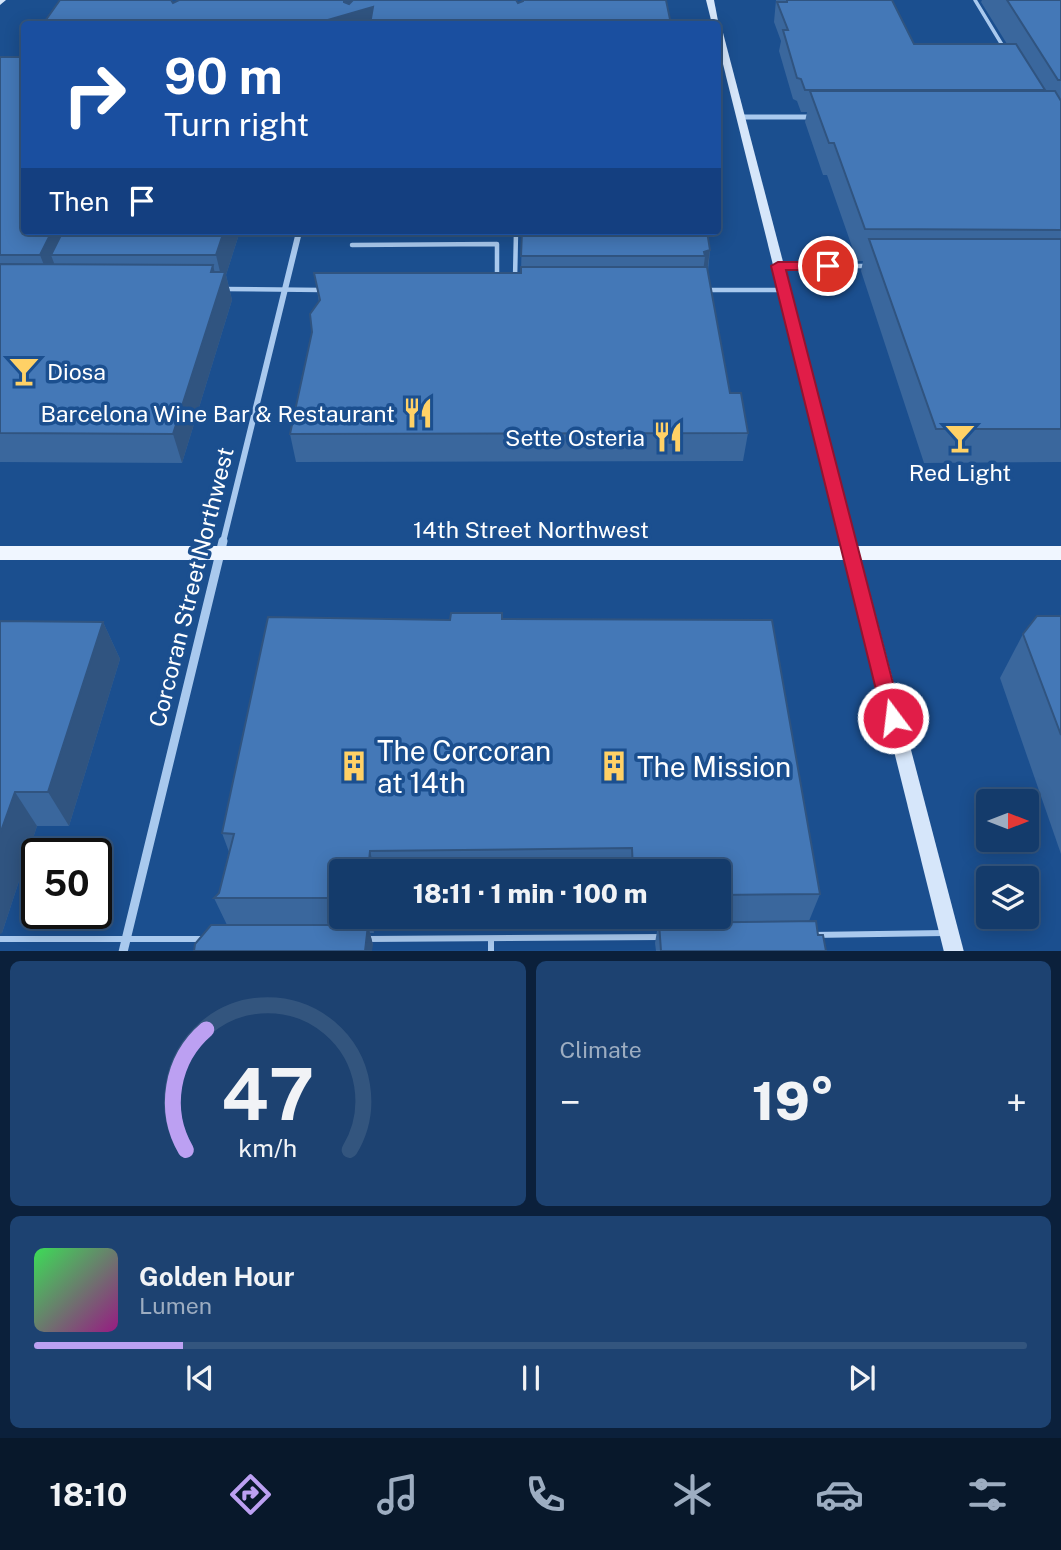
<!DOCTYPE html>
<html lang="en">
<head>
<meta charset="utf-8">
<style>
	:root { --surface:#143b6b; --page:#1d4271; --text:#f1f3f6; --muted:#9dadc1; --line:#33557e; --accent:#bca0f2 }
	body { margin:0; font-family:"Public Sans",sans-serif; background:var(--page); color:var(--text); height:100vh; display:flex; flex-direction:column; font-size:26px; white-space:nowrap }
	* { box-sizing:border-box; margin:0 }
	p { font-size:23px; color:var(--muted) }
	.icon { flex:none; width:38px; height:38px; fill:none; stroke:currentColor; stroke-width:2; stroke-linecap:round; stroke-linejoin:round }
	.map { position:relative; height:951px; overflow:hidden }
	.details { display:flex; flex-direction:column; gap:10px; padding:10px; background:#0b203b; flex:1 }
	.details>* { flex:none }
	.hud { position:absolute; left:21px; top:21px; width:700px; height:214px; border-radius:7px; box-shadow:0 4px 18px #0003,0 0 0 2px var(--line); background:#1a4fa0; color:#fff; overflow:hidden }
	.needle { width:46px; rotate:90deg }
	.buttons { position:absolute; left:976px; top:789px; display:grid; gap:14px }
	.buttons a { display:grid; place-items:center; width:63px; height:63px; border-radius:7px; background:var(--surface); box-shadow:0 4px 18px #0003,0 0 0 2px var(--line); font-size:35px }
	.speed { position:absolute; left:21px; top:838px; display:flex; gap:14px; font-size:35px; font-weight:700; text-align:center }
	.speed>* { display:grid; place-content:center; width:91px; height:91px; border-radius:50%; background:var(--surface); box-shadow:0 4px 18px #0003,0 0 0 2px var(--line); line-height:1 }
	.speed .limit { border:4px solid #111; border-radius:10px; background:#fff; color:#111 }
	.pin { position:absolute; display:grid; place-items:center; width:60px; height:60px; color:#fff; margin:-30px; border:4px solid #fff; border-radius:50%; box-shadow:0 2px 7px #0007 }
	.me { position:absolute; width:77px; margin:-38px; rotate:345deg; stroke-linejoin:round; filter:drop-shadow(0 0 5px #0008) }
	.turn { display:flex; align-items:center; gap:24px; height:147px; padding:0 28px; font-size:32px }
	.turn .icon { width:91px; height:91px; stroke-width:2.5 }
	.turn b { display:block; font-size:49px; line-height:60px }
	.then { display:flex; align-items:center; height:66px; padding:0 28px; background:#0003; gap:14px; font-size:26px }
	.big { font-size:52px; font-weight:800; line-height:1.1 }
	.details .widget { flex:1; display:flex; flex-direction:column; justify-content:center; gap:10px; min-width:0; padding:0 24px; border-radius:10px; background:var(--page) }
	.details .dial { align-items:center; gap:0 }
	.dial svg { height:182px; overflow:visible; fill:none; stroke:var(--line); stroke-width:7; stroke-linecap:round; text-anchor:middle }
	.dial text { fill:var(--text); stroke:none }
	.song { display:flex; align-items:center; gap:21px }
	.cover { width:84px; height:84px; border-radius:10px; background:linear-gradient(135deg,hsl(130 70% 55%),hsl(310 70% 35%)) }
	.played { height:7px; border-radius:4px; background:linear-gradient(90deg,var(--accent) 15%,var(--line) 15%) }
	.keys { display:flex; justify-content:space-around; direction:ltr }
	.heat { display:flex; justify-content:space-between; align-items:center; font-size:38px; direction:ltr }
	.details .tiles { flex:1; display:grid; gap:10px; grid-template-columns:1fr 1fr }
	.widget:last-child { grid-column:span 2 }
	.trip { position:absolute; left:329px; top:859px; width:402px; height:70px; border-radius:7px; background:var(--surface); box-shadow:0 4px 18px #0003,0 0 0 2px var(--line); font-weight:800; line-height:70px; text-align:center }
	.tabs { display:flex; height:112px; justify-content:space-around; align-items:center; background:#08182b; color:var(--muted) }
	.tabs .icon { width:49px; height:49px }
	.tabs .on { color:var(--accent) }
	.tabs b { font-size:32px; color:var(--text) }
	.map>svg:first-child { display:block }
	.lines { fill:none; stroke-linecap:round; stroke-linejoin:round }
	.service-far2 { stroke:#a9c9ee; stroke-width:3.5 }
	.service-far1 { stroke:#a9c9ee; stroke-width:4.5 }
	.service { stroke:#a9c9ee; stroke-width:6 }
	.minor-far2 { stroke:#a9c9ee; stroke-width:5 }
	.minor-far1 { stroke:#a9c9ee; stroke-width:6 }
	.minor { stroke:#a9c9ee; stroke-width:9 }
	.secondary { fill:#d6e6fa; fill-rule:evenodd }
	.primary { fill:#f0f6ff; fill-rule:evenodd }
	.wall { fill:#3a679d }
	.shaded-wall { fill:#305480 }
	.building { fill:#4478b7; stroke:#305480; stroke-width:2 }
	.route { fill:#e11d48; stroke:#92132f; stroke-width:2 }
	.labels { text-anchor:middle; dominant-baseline:central; stroke-width:7; stroke-linejoin:round; paint-order:stroke }
	.poi-label { font-size:23px; fill:#fff; stroke:#1b4f8f; text-anchor:end }
	.street-label { font-size:23px; fill:#fff; stroke:#1b4f8f }
	.near-poi-label { font-size:28px; fill:#fff; stroke:#1b4f8f; text-anchor:start }
</style>
</head>
<body>
<div class="map">
<svg width="1061" height="952" viewBox="0 0 1061 952">
	<rect width="100%" height="100%" fill="#1b4f8f"/>
	<g class="lines">
		<polyline class="service-far2" points="975,0 1004,48"/>
		<g class="service-far1">
			<polyline points="352,245 497,244 497,278"/>
			<polyline points="778,266 869,266"/>
			<polyline points="515,279 516,232"/>
			<polyline points="224,289 322,290"/>
			<polyline points="707,290 784,290"/>
		</g>
		<g class="service">
			<polyline points="812,935 945,933"/>
			<polyline points="0,939 203,939"/>
			<polyline points="367,939 662,937"/>
			<polyline points="491,939 491,952"/>
		</g>
		<polyline class="minor-far2" points="740,117 815,117"/>
		<polyline class="minor-far1" points="223,542 299,232"/>
		<polyline class="minor" points="123,952 223,541"/>
		<g class="secondary">
			<polygon points="0,0 6,0 0,5"/>
			<polygon points="706,0 714,0 719,26 712,24"/>
			<polygon points="718,26 722,29 964,952 944,952 718,44"/>
		</g>
		<rect class="primary" x="0" y="546" width="1061" height="14"/>
	</g>
	<g class="wall">
		<polygon points="776,0 892,0 914,44 1007,44 981,2 982,0 1061,0 1061,462 924,463 861,271 863,261 857,261 827,175 823,175 805,122 807,112 801,112 797,101 793,99 779,51 781,41 774,22"/>
		<polygon points="0,57 24,231 60,231 61,235 240,231 226,275 232,300 182,463 0,462"/>
		<polygon points="522,231 710,250 708,271 730,393 748,433 743,461 296,462 290,434 319,302 314,273 521,273"/>
		<polygon points="1061,616 1061,854 1000,678 1023,634"/>
		<polygon points="502,619 820,894 809,921 818,935 826,951 656,951 655,943 657,931 654,931 653,917 719,917 719,872 341,872 341,917 375,917 374,933 370,933 373,945 227,925 214,898 219,893 229,852 222,833 450,620"/>
		<polygon points="0,621 103,622 120,659 69,826 37,826 2,933"/>
	</g>
	<g class="shaded-wall">
		<polygon points="344,0 352,0 349,14 373,7 375,24 314,24"/>
		<polygon points="52,231 60,231 67,251 51,255 57,271 51,283 40,255"/>
		<polygon points="224,231 240,231 226,275 232,300 182,463 173,434 213,265 219,290 222,280 216,255"/>
		<polygon points="710,250 706,279 702,280 705,256 704,252"/>
		<polygon points="103,622 120,659 69,826 48,792"/>
		<polygon points="15,792 37,826 2,933 0,934 0,834"/>
		<polygon points="370,851 375,872 368,872"/>
		<polygon points="370,917 375,917 374,933"/>
		<polygon points="368,925 373,945 372,951 365,951"/>
	</g>
	<g class="building">
		<polygon points="60,0 171,0 173,3 179,0 344,0 344,2 349,4 353,0 516,0 518,3 523,1 523,0 666,0 671,24 370,24 373,7 314,24 43,24"/>
		<polygon points="787,0 892,0 914,44 1016,44 1045,90 805,90 801,79 797,78 783,30 788,30 777,2 787,2"/>
		<polygon points="1007,0 1061,0 1061,80 1058,80"/>
		<polygon points="24,53 24,217 22,222 24,222 24,231 52,231 40,255 0,255 0,57 21,57"/>
		<polygon points="810,91 1055,91 1061,101 1061,230 865,229 834,143 829,143"/>
		<polygon points="63,231 224,231 216,255 51,255"/>
		<polygon points="522,231 707,231 710,250 704,252 705,256 521,256"/>
		<polygon points="869,239 1061,239 1061,429 936,429"/>
		<polygon points="0,264 213,265 211,272 225,272 173,434 0,433"/>
		<polygon points="521,267 707,267 730,393 741,393 748,433 290,434 312,332 310,314 320,300 314,273 521,273"/>
		<polygon points="451,613 502,613 502,619 772,620 820,894 719,895 719,872 633,872 632,848 370,851 368,872 341,872 341,898 214,898 219,893 234,834 222,833 268,617 450,620"/>
		<polygon points="1037,616 1061,616 1061,735 1023,634"/>
		<polygon points="0,621 103,622 48,792 15,792 0,834"/>
		<polygon points="816,921 818,935 823,935 826,951 661,951 659,923"/>
		<polygon points="211,925 368,925 365,951 194,951 195,944"/>
	</g>
	<polygon class="route" points="778,262 828,262 834,266 828,270 786,270 902,718 900,724 893,726 886,724 883,718 771,266"/>
	<defs>
		<g id="bar-bare" transform="scale(2.415)"><path d="M-6-5H6L.8 .8V4.5H3.5V6h-7V4.5H-.8V.8Z" fill="#ffd166" stroke="#1b4f8f" stroke-width="2.5" paint-order="stroke"/></g>
		<g id="restaurant-bare" transform="scale(2.415)"><path d="M-5-6h1v4h1v-4h1v4h1v-4h1v5L-1.5 .5V6h-2V.5L-5-1ZM5-6V6H3V1.5H1.5Q1.5-4 5-6Z" fill="#ffd166" stroke="#1b4f8f" stroke-width="2.5" paint-order="stroke"/></g>
		<g id="building-bare" transform="scale(2.415)"><path d="M-4-6H4V6H1V3H-1V6H-4ZM-2.5-4.3h1.7v1.8h-1.7ZM.8-4.3h1.7v1.8H.8ZM-2.5-1h1.7V.8h-1.7ZM.8-1h1.7V.8H.8Z" fill="#ffd166" stroke="#1b4f8f" stroke-width="2.5" paint-order="stroke"/></g>
	</defs>
	<g fill-rule="evenodd">
		<use href="#bar-bare" x="24" y="371"/>
		<use href="#restaurant-bare" x="418" y="413"/>
		<use href="#restaurant-bare" x="668" y="437"/>
		<use href="#bar-bare" x="960" y="438"/>
		<use href="#building-bare" x="354" y="766"/>
		<use href="#building-bare" x="614" y="766"/>
	</g>
	<g class="labels">
		<g class="poi-label">
			<text x="47" y="371" text-anchor="start">Diosa</text>
			<text x="395" y="413">Barcelona Wine Bar &amp; Restaurant</text>
			<text x="645" y="437">Sette Osteria</text>
			<text x="960" y="472" text-anchor="middle">Red Light</text>
		</g>
		<g class="street-label">
			<text x="531" y="529">14th Street Northwest</text>
			<text transform="translate(191 587) rotate(-76)">Corcoran Street Northwest</text>
		</g>
		<g class="near-poi-label">
			<text x="377" y="750">The Corcoran<tspan x="377" dy="32">at 14th</tspan></text>
			<text x="637" y="766">The Mission</text>
		</g>
	</g>
</svg>
<div class="buttons">
<a><svg class="needle" viewBox="-14 -14 28 28"><path d="M0-13l5 13h-10z" fill="#e53935"/><path d="M0 13l5-13h-10z" fill="#9dadc1"/></svg></a>
<a><svg class="icon" aria-label="layers" viewBox="0 0 24 24"><path d="M12 4l9 5-9 5-9-5zM3 14l9 5 9-5"/></svg></a>
</div>
<div class="speed"><div class="limit">50</div></div>
<div class="pin" style="left:828px;top:266px;background:#d93025"><svg class="icon" aria-label="arrive" viewBox="0 0 24 24"><path d="M6 21V4h12l-3 4 3 4H6"/></svg></div>
<svg class="me" style="left:893px;top:718px" viewBox="-20 -20 40 40"><circle r="17" fill="#e11d48" stroke="#fff" stroke-width="3"/><path d="M0-11L8 9 0 5-8 9z" fill="#fff"/></svg>
<div class="trip">18:11 · 1 min · 100 m</div>
<div class="hud">
<div class="turn"><svg class="icon" aria-label="right" viewBox="0 0 24 24"><path d="M7 20v-9h11M14 6l5 5-5 5"/></svg><div><b>90 m</b>Turn right</div></div>
<div class="then">Then<svg class="icon" aria-label="arrive" viewBox="0 0 24 24"><path d="M6 21V4h12l-3 4 3 4H6"/></svg></div>
</div>
</div>
<section class="details">
<div class="tiles">
<div class="widget dial"><svg viewBox="0 0 100 80">
<path d="M14 69A42 42 0 1 1 86 69"/>
<path d="M14 69A42 42 0 0 1 23 16" stroke="#bca0f2"/>
<text x="50" y="56" font-size="32" font-weight="700">47</text>
<text x="50" y="72" font-size="11">km/h</text>
</svg></div>
<div class="widget"><p>Climate</p>
<div class="heat"><a>−</a><b class="big">19°</b><a>+</a></div>
</div>
<div class="widget">
<div class="song"><i class="cover"></i><div><b>Golden Hour</b><p>Lumen</p></div></div>
<div class="played"></div>
<div class="keys"><svg class="icon" aria-label="previous" viewBox="0 0 24 24"><path d="M18 5L8 12l10 7zM5 5v14"/></svg><svg class="icon" aria-label="pause" viewBox="0 0 24 24"><path d="M8 5v14M16 5v14"/></svg><svg class="icon" aria-label="next" viewBox="0 0 24 24"><path d="M6 5l10 7-10 7zM19 5v14"/></svg></div>
</div>
</div>
</section>
<nav class="tabs">
<b>18:10</b>
<svg class="icon on" aria-label="directions" viewBox="0 0 24 24"><path d="M12 3l9 9-9 9-9-9zM9 14v-3h6M13 9l2 2-2 2"/></svg>
<svg class="icon" aria-label="music" viewBox="0 0 24 24"><path d="M9 18V5l10-2v13"/><circle cx="6" cy="18" r="3"/><circle cx="16" cy="16" r="3"/></svg>
<svg class="icon" aria-label="phone" viewBox="0 0 24 24"><path d="M5 4h4l2 5-3 2q2 4 5 5l2-3 5 2v4C11 20 4 13 5 4z"/></svg>
<svg class="icon" aria-label="climate" viewBox="0 0 24 24"><path d="M12 3v18M4 7l16 10M4 17L20 7"/></svg>
<svg class="icon" aria-label="car" viewBox="0 0 24 24"><path d="M5 17H2v-5l4-1 3-4h7l3 4 3 1v5h-3M9 17h6M6 11h13"/><circle cx="7" cy="17" r="2"/><circle cx="17" cy="17" r="2"/></svg>
<svg class="icon" aria-label="filters" viewBox="0 0 24 24"><path d="M4 7h16M4 17h16"/><circle cx="9" cy="7" r="2"/><circle cx="15" cy="17" r="2"/></svg>
</nav>
</body>
</html>
